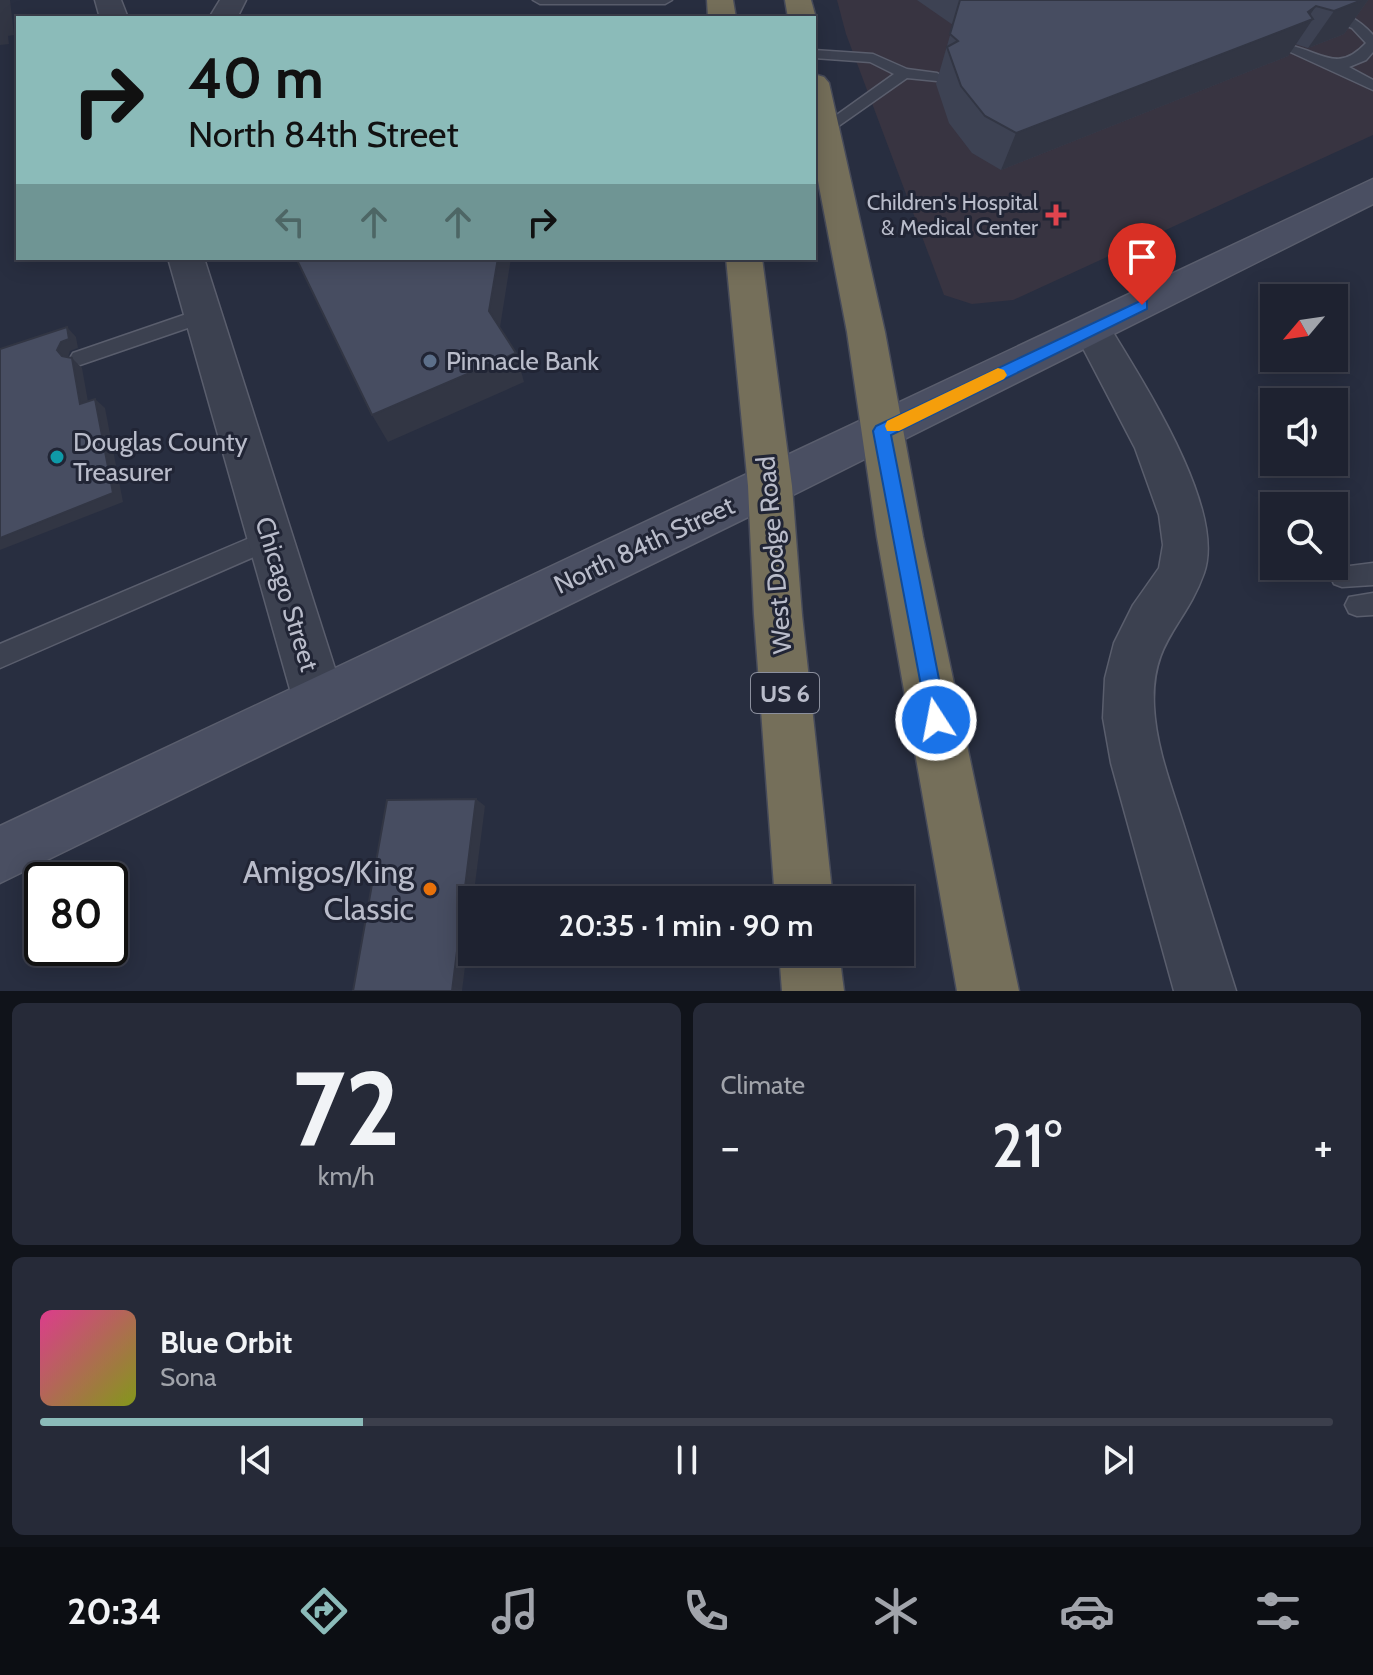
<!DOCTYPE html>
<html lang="en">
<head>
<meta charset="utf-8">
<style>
	:root { --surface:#1e2230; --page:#262a38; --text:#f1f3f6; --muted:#a1a4ab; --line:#3c3f4c; --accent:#8bbbb9 }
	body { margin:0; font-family:Cabin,sans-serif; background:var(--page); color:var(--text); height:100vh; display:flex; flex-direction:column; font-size:30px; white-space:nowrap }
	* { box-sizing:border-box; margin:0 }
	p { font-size:26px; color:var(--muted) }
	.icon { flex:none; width:44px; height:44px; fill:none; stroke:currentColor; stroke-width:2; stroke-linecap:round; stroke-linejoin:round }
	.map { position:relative; height:991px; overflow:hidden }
	.details { display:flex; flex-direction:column; gap:12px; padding:12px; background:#10131a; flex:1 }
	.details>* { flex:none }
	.hud { position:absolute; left:16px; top:16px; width:800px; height:244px; border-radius:0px; box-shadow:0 4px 20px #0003,0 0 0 2px var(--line); background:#8bbbb9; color:#111; overflow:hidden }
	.needle { width:52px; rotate:241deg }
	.buttons { position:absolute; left:1260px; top:284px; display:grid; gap:16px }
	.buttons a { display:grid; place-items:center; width:88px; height:88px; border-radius:0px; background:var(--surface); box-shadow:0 4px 20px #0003,0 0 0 2px var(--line); font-size:40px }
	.speed { position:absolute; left:24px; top:862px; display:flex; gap:16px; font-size:40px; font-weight:700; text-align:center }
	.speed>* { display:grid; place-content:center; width:104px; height:104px; border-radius:50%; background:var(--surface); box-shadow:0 4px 20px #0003,0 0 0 2px var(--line); line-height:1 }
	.speed .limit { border:4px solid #111; border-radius:12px; background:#fff; color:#111 }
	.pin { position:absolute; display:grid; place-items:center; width:68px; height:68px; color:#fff; margin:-82px -34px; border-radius:50% 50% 50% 0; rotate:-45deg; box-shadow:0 0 8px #0007 }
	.pin .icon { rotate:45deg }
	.me { position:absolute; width:88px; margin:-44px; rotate:349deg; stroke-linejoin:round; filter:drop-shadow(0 0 6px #0008) }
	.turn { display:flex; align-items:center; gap:28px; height:168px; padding:0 40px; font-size:36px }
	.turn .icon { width:104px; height:104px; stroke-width:2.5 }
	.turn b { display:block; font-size:56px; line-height:68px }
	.lanes { display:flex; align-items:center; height:76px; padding:0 40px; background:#0003; justify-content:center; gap:40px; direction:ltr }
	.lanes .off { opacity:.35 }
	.big { font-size:60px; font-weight:600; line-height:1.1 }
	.details .tile { flex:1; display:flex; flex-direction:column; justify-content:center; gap:12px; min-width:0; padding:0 28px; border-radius:12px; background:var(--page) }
	.details .dial { align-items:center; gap:0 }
	.dial b { font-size:104px; line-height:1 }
	.song { display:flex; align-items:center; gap:24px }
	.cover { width:96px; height:96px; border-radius:12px; background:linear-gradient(135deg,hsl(330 70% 55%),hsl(70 70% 35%)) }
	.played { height:8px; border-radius:4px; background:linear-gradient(90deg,var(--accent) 25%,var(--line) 25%) }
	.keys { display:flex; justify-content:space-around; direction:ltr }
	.heat { display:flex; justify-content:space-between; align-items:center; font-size:44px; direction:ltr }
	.details .tiles { flex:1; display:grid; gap:12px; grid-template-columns:1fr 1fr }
	.tile:last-child { grid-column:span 2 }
	.trip { position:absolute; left:458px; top:886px; width:456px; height:80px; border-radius:0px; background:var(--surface); box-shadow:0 4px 20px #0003,0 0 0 2px var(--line); font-weight:600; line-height:80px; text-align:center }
	.menu { display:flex; height:128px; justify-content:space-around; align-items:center; background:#0c0e13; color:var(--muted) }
	.menu .icon { width:56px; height:56px }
	.menu .current { color:var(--accent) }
	.menu b { font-size:36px; color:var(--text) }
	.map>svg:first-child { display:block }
	.medical { fill:#383441 }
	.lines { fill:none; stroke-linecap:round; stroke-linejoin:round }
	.lane-casing { stroke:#5a5e6d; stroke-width:3 }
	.street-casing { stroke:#5a5e6d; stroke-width:3 }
	.secondary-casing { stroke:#5a5e6d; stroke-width:3 }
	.highway-casing { stroke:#474b5a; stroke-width:3 }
	.lane { fill:#3c4150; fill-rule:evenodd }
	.street { fill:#3c4150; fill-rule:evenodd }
	.secondary { fill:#4a4f62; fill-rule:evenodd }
	.highway { fill:#756f5a; fill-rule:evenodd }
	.wall { fill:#3d4253 }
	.shaded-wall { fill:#323644 }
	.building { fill:#474d61; stroke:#323644; stroke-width:2 }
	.route { fill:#1a73e8; stroke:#114b97; stroke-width:2 }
	.slow { fill:#f59e0b }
	.health-dot { fill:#e0444e; stroke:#212535; stroke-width:3 }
	.service-dot { fill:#5c6f8a; stroke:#212535; stroke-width:3 }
	.culture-dot { fill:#0f9aa8; stroke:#212535; stroke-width:3 }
	.food-dot { fill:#e8710a; stroke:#212535; stroke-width:3 }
	.labels { text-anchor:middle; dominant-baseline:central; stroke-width:6; stroke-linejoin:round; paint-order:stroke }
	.far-poi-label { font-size:22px; fill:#b9bcca; stroke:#212535; text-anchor:end }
	.shield { fill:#212535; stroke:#8b8f9d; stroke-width:2 }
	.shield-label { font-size:24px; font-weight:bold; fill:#b9bcca }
	.poi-label { font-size:26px; fill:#b9bcca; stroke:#212535; text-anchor:start }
	.street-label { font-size:26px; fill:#b9bcca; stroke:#212535 }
	.near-poi-label { font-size:32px; fill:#b9bcca; stroke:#212535; text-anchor:end }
</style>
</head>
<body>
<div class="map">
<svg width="1373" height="991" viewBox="0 0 1373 991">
	<rect width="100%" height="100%" fill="#282e40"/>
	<polygon class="medical" points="837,0 1373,0 1373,135 1013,300 972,304 944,295 846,34"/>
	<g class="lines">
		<g class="lane-casing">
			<g id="lane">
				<polygon points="533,0 672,0 665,4 540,4"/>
				<path d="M 1320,9 C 1339,7 1361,21 1373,35 L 1373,52 L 1366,60 L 1349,67 L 1373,80 L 1373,90 L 1286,50 L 1293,46 C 1324,54 1339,72 1366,43 L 1352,28 L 1320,15 Z"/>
				<polygon points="814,50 873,54 907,69 937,73 944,77 937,81 907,78 823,137 815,132 817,129 894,74 870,62 814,58"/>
				<polygon points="204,308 211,310 213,315 211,320 80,365 73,363 70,358 73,353"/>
				<polygon points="271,529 279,532 282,539 279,546 0,668 0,644"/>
				<polygon points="1373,563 1373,585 1342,587 1334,584 1330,576 1334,568"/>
				<polygon points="1373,593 1373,615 1357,616 1349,613 1345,605 1349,597"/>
			</g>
		</g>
		<g class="street-casing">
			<g id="street">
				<polygon points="95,0 121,0 128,18 100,18"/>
				<polygon points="220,0 246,0 237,18 209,18"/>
				<polygon points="168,258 204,258 345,700 337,718 319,726 301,718 293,700"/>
				<path d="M 1092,315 L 1105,319 C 1139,376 1227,507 1204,573 C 1185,627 1151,640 1154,706 C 1156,747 1171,785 1183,823 C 1201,879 1218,935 1236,991 L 1174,991 L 1111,763 L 1103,718 L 1105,678 L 1114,643 L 1133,605 L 1159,568 L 1163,545 L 1159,515 L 1135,448 L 1073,329 L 1079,319 Z"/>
			</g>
		</g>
		<g class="secondary-casing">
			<polygon id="secondary" points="1373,179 1373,204 785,499 0,883 0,826"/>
		</g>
		<g class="highway-casing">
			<g id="highway">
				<polygon points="707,0 733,0 736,18 708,18"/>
				<polygon points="785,0 811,0 816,18 788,18"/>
				<polygon points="814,74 824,77 829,83 885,332 923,537 1019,991 957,991 877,537 847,332 814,160"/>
				<polygon points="726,258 762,258 792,486 802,615 833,900 775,900 754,615 748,486"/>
				<polygon points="779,952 839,952 844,991 782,991"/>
			</g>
		</g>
		<use href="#lane" class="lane"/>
		<use href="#street" class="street"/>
		<use href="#secondary" class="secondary"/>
		<use href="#highway" class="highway"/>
	</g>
	<polygon class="wall" points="917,0 1368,0 1344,34 1308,48 1295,44 1288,56 1001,170 972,153 949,123 936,84 953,25"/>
	<g class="shaded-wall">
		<polygon points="0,0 10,0 14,35 8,36 9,44 0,45"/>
		<polygon points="1362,0 1368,0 1344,34 1308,48 1334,11"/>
		<polygon points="1316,6 1306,21 1313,19 1288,56 1001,170 1016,133 1308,12"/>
		<polygon points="498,258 511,258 498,340 489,311"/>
		<polygon points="67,327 76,337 78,348 70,351 67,360 62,356 57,350"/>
		<polygon points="516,353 524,382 388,442 372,415"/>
		<polygon points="72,358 82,368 90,413 80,404"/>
		<polygon points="95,399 105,408 123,502 0,550 0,538"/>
		<polygon points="476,799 485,806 473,900 472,900 472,910 462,991 452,991"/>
	</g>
	<g class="building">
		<polygon points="960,0 1362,0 1334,11 1316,6 1308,12 1313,19 1016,133 985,116 961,86 947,47 958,41 950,34"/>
		<polygon points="296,258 498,258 489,311 516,353 372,415"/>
		<polygon points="67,327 69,339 61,342 57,350 62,356 72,358 80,404 95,399 113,493 0,538 0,349"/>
		<polygon points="476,799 452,991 353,991 387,800"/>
	</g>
	<polygon class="route" points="1142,300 1147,301 1147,309 891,435 947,720 944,728 936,731 929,728 873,431 876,426"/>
	<polygon class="slow" points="998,368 1004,370 1007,375 1004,379 899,431 887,431 885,426 887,421"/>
	<path class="health-dot" d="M1052 203h8v8h8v8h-8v8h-8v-8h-8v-8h8z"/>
	<circle class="service-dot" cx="430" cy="361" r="8"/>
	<circle class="culture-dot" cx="57" cy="457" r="8"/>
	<circle class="food-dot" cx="430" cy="889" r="8"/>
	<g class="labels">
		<g class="far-poi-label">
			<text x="1038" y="202">Children's Hospital<tspan x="1038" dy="25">&amp; Medical Center</tspan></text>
		</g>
		<rect class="shield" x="751" y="673" width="68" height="40" rx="6"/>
		<g class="shield-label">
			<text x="785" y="693">US 6</text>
		</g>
		<g class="poi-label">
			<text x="446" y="361">Pinnacle Bank</text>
			<text x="73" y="442">Douglas County<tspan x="73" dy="30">Treasurer</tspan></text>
		</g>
		<g class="street-label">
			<text transform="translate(644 545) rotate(-25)">North 84th Street</text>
			<text transform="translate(774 555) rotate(-95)">West Dodge Road</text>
			<text transform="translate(287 594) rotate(73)">Chicago Street</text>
		</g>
		<g class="near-poi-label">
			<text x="414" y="871">Amigos/King<tspan x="414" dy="37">Classic</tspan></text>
		</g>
	</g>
</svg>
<div class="buttons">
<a><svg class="needle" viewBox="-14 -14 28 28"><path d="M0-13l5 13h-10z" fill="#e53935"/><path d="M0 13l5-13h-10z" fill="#a1a4ab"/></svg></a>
<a><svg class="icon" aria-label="sound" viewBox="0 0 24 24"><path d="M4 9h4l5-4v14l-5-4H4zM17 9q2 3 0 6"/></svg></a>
<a><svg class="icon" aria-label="search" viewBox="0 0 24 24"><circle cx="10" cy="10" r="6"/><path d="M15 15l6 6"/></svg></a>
</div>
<div class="speed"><div class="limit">80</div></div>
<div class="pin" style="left:1142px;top:305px;background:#d93025"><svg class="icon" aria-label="arrive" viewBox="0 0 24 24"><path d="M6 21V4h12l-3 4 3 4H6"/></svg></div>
<svg class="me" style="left:936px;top:720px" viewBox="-20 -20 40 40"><circle r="17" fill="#1a73e8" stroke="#fff" stroke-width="3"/><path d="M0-11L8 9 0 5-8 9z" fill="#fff"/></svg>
<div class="trip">20:35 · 1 min · 90 m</div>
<div class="hud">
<div class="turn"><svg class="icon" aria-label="right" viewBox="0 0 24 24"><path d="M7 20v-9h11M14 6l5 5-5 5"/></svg><div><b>40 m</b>North 84th Street</div></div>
<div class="lanes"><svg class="icon off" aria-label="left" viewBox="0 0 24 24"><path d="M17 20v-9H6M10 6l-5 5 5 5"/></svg><svg class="icon off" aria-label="ahead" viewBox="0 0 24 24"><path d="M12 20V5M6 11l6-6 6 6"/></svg><svg class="icon off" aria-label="ahead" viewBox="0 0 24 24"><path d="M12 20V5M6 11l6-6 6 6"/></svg><svg class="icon" aria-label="right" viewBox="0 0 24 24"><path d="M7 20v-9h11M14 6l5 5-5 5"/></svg></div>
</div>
</div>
<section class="details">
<div class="tiles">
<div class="tile dial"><b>72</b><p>km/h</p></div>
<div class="tile"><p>Climate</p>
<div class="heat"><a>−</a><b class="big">21°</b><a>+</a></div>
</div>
<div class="tile">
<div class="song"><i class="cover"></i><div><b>Blue Orbit</b><p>Sona</p></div></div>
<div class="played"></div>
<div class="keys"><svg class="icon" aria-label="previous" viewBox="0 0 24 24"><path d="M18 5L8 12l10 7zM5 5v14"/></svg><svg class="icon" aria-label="pause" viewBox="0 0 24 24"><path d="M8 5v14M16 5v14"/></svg><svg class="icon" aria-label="next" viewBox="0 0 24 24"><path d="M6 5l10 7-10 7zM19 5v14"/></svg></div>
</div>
</div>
</section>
<nav class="menu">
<b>20:34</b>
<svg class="icon current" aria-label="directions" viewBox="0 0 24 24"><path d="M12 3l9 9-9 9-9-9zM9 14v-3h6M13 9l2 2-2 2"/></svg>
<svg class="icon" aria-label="music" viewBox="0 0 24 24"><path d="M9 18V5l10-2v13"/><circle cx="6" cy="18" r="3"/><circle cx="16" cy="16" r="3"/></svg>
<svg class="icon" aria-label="phone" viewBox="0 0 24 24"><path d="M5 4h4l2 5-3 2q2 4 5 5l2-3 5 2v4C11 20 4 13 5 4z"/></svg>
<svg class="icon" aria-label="climate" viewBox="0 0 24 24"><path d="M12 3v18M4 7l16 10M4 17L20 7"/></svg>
<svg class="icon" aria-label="car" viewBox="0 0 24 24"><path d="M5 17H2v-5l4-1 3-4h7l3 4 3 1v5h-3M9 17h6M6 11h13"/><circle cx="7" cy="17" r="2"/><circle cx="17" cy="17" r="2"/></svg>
<svg class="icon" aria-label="filters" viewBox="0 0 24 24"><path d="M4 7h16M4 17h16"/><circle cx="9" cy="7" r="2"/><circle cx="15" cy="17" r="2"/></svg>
</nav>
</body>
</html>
